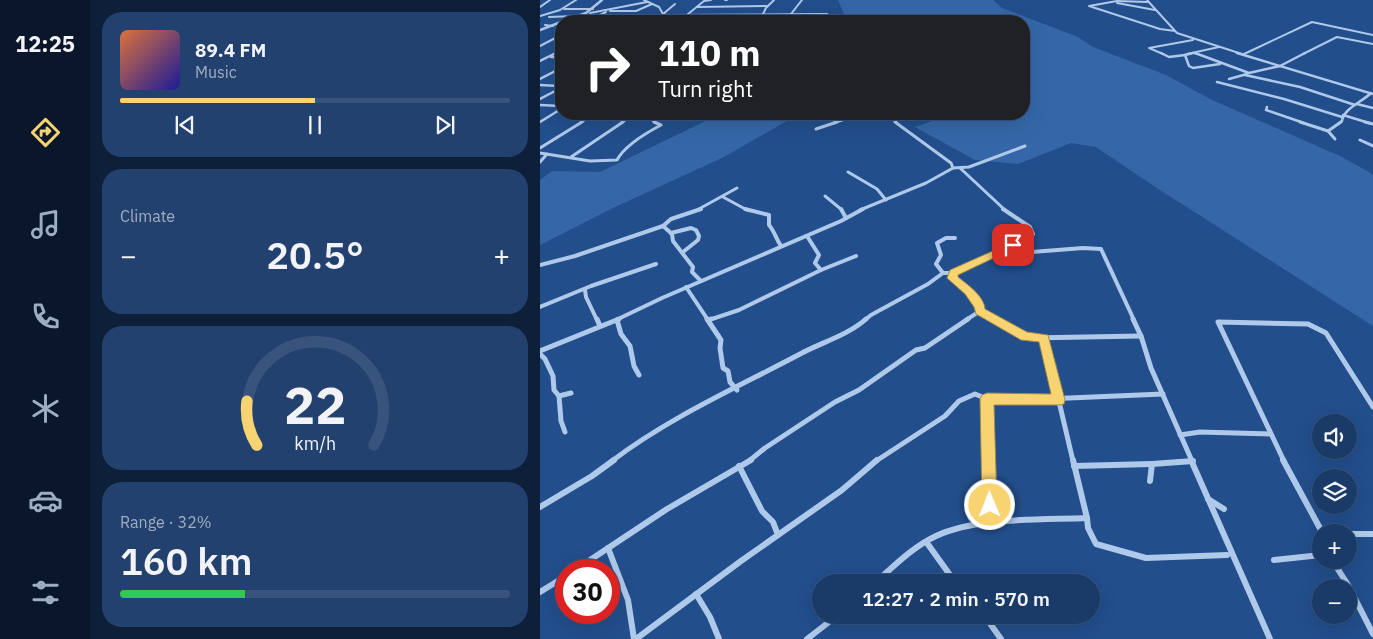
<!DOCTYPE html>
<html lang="en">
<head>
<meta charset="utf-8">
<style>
	:root { --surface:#1a3a68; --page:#23416e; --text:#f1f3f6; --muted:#9fadc0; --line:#38547c; --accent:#f7d371 }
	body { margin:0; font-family:"IBM Plex Sans",sans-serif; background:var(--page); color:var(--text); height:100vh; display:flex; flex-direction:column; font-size:19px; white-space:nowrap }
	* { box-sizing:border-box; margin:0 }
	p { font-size:16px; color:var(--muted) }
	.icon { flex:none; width:28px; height:28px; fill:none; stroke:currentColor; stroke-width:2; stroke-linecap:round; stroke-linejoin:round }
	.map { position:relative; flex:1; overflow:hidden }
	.details { display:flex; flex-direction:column; gap:12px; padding:12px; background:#0e2039; width:450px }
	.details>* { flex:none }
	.hud { position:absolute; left:15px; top:15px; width:475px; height:105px; border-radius:20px; box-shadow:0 5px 20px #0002,0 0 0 1px var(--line); background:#202124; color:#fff; overflow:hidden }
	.controls { position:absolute; left:772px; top:414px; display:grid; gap:10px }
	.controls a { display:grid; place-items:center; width:45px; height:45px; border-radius:50%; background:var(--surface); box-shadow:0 5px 20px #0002,0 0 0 1px var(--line); font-size:25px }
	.speed { position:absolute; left:15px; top:559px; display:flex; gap:10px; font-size:25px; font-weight:700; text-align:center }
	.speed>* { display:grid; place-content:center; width:65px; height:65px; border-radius:50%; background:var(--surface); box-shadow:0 5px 20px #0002,0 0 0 1px var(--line); line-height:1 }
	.speed .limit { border:8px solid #d22; background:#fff; color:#111 }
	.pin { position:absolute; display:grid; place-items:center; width:42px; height:42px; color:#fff; margin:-21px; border-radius:10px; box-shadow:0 2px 8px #0006 }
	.me { position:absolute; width:55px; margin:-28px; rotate:359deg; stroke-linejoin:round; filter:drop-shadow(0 0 4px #0008) }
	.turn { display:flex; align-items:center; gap:18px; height:105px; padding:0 20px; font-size:22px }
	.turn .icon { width:65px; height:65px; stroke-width:2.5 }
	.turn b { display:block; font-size:35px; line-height:42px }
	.big { font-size:38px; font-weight:600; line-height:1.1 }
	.details .card { flex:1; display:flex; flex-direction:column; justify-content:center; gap:8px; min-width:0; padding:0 18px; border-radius:20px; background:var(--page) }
	.details .dial { align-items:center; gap:0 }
	.dial svg { height:130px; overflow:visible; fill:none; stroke:var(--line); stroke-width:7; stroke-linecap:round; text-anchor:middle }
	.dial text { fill:var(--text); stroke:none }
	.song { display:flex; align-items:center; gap:15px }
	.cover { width:60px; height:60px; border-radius:8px; background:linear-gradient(135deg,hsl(20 70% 55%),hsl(240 70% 35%)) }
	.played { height:5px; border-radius:2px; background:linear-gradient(90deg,var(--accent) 50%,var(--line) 50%) }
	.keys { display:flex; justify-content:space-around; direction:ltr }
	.heat { display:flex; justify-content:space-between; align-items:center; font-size:28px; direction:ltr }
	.charge { height:8px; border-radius:4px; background:linear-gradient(90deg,#34c759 32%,var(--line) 0) }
	.trip { position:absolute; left:272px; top:574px; width:288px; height:50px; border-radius:25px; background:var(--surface); box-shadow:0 5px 20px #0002,0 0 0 1px var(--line); font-weight:600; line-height:50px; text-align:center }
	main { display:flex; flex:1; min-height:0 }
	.menu { display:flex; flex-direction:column; width:90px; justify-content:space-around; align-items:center; background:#0a172a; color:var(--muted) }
	.menu .icon { width:35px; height:35px }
	.menu .selected { color:var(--accent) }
	.menu b { font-size:22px; color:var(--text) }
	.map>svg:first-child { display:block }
	.green { fill:#3567a8 }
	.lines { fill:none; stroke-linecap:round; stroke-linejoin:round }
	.minor-far5 { stroke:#afc9eb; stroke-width:2 }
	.minor-far4 { stroke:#afc9eb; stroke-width:2.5 }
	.minor-far3 { stroke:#afc9eb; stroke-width:3 }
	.minor-far2 { stroke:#afc9eb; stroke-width:4 }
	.minor-far1 { stroke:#afc9eb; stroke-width:5 }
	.minor { stroke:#afc9eb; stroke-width:6 }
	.tertiary { stroke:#afc9eb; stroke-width:2.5 }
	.route { fill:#f7d371; stroke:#a18949 }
</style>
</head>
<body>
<main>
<nav class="menu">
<b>12:25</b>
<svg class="icon selected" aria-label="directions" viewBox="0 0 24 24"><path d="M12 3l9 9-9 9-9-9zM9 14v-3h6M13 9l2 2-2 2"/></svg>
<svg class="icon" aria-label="music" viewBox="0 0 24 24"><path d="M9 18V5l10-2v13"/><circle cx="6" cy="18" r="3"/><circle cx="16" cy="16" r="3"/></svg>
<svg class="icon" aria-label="phone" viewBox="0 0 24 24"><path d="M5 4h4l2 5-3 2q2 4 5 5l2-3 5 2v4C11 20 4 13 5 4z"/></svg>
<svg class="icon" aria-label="climate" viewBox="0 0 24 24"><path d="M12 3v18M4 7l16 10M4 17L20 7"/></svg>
<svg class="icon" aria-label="car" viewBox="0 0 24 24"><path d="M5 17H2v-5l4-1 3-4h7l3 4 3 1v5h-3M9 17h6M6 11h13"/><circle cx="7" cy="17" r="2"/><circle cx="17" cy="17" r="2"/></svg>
<svg class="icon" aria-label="filters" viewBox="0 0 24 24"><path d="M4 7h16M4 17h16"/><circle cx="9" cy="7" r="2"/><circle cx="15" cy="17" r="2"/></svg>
</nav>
<section class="details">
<div class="card">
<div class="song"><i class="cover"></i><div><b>89.4 FM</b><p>Music</p></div></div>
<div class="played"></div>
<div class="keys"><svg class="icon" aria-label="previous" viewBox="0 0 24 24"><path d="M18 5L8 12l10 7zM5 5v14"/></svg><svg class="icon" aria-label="pause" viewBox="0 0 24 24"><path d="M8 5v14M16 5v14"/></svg><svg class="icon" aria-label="next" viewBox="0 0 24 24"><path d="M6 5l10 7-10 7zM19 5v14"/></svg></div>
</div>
<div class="card"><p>Climate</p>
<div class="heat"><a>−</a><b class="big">20.5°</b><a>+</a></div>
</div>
<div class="card dial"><svg viewBox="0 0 100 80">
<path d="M14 69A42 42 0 1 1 86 69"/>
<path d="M14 69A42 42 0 0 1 8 42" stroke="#f7d371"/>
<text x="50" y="56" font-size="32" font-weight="700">22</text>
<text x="50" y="72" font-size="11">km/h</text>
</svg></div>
<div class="card"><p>Range · 32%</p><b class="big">160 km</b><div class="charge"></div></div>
</section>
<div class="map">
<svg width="833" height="639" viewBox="0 0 833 639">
	<rect width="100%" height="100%" fill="#224e8b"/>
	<g class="green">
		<polygon points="298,0 453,0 462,8 538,37 553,47 626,75 670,99 802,157 829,172 833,175 833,326 620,190 556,147 531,143 478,164 435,160 375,127 412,114 484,114 484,21 307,21"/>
		<polygon points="180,114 259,114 182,158 75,207 0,245 0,180 12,171 60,172"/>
	</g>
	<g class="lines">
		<g class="minor-far5">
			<polyline points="104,0 119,7 123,14 127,15 287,14 289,16 287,20"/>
			<polyline points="185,0 187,0"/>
			<polyline points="607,0 637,33 702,54"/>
			<polyline points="608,2 577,1 549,6 620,29 635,31"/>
			<polyline points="577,3 615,10"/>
			<polyline points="0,7 10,0"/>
			<polyline points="157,7 227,6 223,14"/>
			<polyline points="227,7 234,0"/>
			<polyline points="24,9 53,9"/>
			<polyline points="70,11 96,11 112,4"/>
			<polyline points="50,13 107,2"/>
			<polyline points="123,14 135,4"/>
			<polyline points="148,14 164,1 171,0"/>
			<polyline points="251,14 262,0"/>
			<polyline points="0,16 20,10 36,0"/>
			<polyline points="9,17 36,16"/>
			<polyline points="52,19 81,20"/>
			<polyline points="82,19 102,19 125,15"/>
			<polyline points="48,21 66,12"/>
			<polyline points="156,21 162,15"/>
			<polyline points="187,21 191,15"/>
			<polyline points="257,21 261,14"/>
			<polyline points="5,25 13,26"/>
			<polyline points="0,46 21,35"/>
			<polyline points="654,53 658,54"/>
			<polyline points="14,54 21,51"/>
			<polyline points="623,54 609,48 653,40"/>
			<polyline points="647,54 679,47"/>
			<polyline points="704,54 772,22 833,35"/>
			<polyline points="763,54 797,37 833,44"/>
		</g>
		<g class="minor-far4">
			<polyline points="621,53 629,57 645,55"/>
			<polyline points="653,53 645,55 649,66 653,68 680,64"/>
			<polyline points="655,53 709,73 740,66"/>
			<polyline points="697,53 833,94"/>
			<polyline points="11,57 21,57"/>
			<polyline points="0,61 16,53"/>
			<polyline points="740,66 765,53"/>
			<polyline points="705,75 760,87 815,105"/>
			<polyline points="0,79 21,68"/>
			<polyline points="689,79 707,74"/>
			<polyline points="677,82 744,99 802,117"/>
			<polyline points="0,85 19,86"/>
			<polyline points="0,99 17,90 18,86"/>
			<polyline points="817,104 833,108"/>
			<polyline points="0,105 21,106"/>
			<polyline points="727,107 726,110 764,123"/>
			<polyline points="94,114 107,116 116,123"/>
			<polyline points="148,114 153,114"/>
			<polyline points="344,114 350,116 357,123"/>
			<polyline points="803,115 829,123"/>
			<polyline points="0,122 21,109"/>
			<polyline points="40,123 54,114"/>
			<polyline points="81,123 94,114"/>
			<polyline points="294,123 320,114"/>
			<path d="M 799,123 L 802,121 C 804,108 822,102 831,93"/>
		</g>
		<g class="minor-far3">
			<polyline points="355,122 411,163 413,168"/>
			<polyline points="760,122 788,131 795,139"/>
			<polyline points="825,122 833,124"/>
			<polyline points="276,129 297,122"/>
			<polyline points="788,131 801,122"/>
			<polyline points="820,140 833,146"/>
			<polyline points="0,148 42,122"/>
			<path d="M 0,153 L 50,161 L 77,160 C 85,145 106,133 121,125 L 114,122"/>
			<polyline points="31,157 83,122"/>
			<polyline points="0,162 7,154"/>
			<polyline points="420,168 465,210"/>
			<polyline points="308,172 337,189 346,200"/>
			<polyline points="285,196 302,210"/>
			<polyline points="183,197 207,210"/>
			<polyline points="157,210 197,188"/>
			<polyline points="320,210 386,183 413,168 429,167 485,146"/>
		</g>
		<g class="minor-far2">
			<path d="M 205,209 L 229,215 L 229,225 C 235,232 236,239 241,246"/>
			<polyline points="301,209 306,218"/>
			<polyline points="123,226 132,234 133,241 153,267 152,272 161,281"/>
			<polyline points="131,233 151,228 156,230 159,236 158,240 143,252"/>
			<polyline points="267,236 279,255 275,263 281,270"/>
			<polyline points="473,245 492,252 543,248 561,249 594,320"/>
			<polyline points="0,265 35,256 123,226 131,219 161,209"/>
			<polyline points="403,273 396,264 401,255 397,243 406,238 415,238"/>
			<polyline points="414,273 412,278 434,297 440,311 457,320"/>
			<polyline points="146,287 168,320"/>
			<polyline points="45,290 46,297 57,320"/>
			<polyline points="0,307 51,286 116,264"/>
			<polyline points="76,320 122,298 301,221 323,209"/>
			<polyline points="169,320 199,310 281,270 316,256"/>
			<polyline points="325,320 331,315 388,284 403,273 414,273 493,234 490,227 463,209"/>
			<polyline points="426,320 440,311"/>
		</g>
		<g class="minor-far1">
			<polyline points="57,319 60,326"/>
			<polyline points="167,319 181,340 180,348 183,368 188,371 190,382 197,390"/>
			<polyline points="455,319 489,338 601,336"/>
			<polyline points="593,319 601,336 611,368 652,461"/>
			<polyline points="77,320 81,334 90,346 94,366 99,375"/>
			<polyline points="169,320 171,319"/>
			<polyline points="504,338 533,461"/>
			<polyline points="0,351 79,319"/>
			<polyline points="0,354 5,359 13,376 14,390 19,396 21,421 25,432"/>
			<polyline points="19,396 31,393"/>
			<polyline points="640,435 660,432 731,434"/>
			<path d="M 72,461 C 130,417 198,387 262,353 C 283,342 308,335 326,319"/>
			<polyline points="209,461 225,448 295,402 319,390 376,350 385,348 428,319"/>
			<polyline points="336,461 405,416 419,401 435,394 447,399 482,400 623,394"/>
			<polyline points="449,461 447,399 449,461"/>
			<polyline points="744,461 678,322 768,324 786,333 833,407"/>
		</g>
		<g class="minor">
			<polyline points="448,460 450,523 449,460"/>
			<polyline points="651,460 730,639"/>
			<polyline points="743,460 782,532"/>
			<polyline points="199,466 222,511 233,522 238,535"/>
			<polyline points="534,466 612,464"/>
			<polyline points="610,481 612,464 653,461"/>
			<polyline points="668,499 684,509"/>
			<polyline points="0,507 52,476 74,460"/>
			<polyline points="547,518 548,528 556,544 606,558 687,555"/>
			<polyline points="809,534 833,534"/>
			<polyline points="387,543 415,582"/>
			<polyline points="68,548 88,600 94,639"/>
			<polyline points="734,560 781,555"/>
			<polyline points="792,560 808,585 833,634"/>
			<polyline points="35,570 127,509 211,460"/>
			<path d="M 336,582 C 354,566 374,546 396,536 C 436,517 503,520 547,518 L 533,460"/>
			<polyline points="0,592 26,576"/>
			<polyline points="156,594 170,617 179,639"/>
			<polyline points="444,615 461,639"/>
			<polyline points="96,639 201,561 302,490 337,460"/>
			<polyline points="267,639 298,615"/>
		</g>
		<g class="tertiary">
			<polyline points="24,21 46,13 62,0"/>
			<polyline points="0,30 21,22"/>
		</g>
	</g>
	<path class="route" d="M 473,242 L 477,243 L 477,247 L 418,275 L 418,277 C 428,285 444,296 445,309 L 487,332 L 508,335 L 525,400 L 524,404 L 519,405 L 454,405 L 457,505 L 455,510 L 450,513 L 444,510 L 442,505 L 440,399 L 442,395 L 447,393 L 511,394 L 499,342 L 481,340 L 436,314 L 434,307 L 425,294 L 407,278 L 410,270 Z"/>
</svg>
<div class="controls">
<a><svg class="icon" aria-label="sound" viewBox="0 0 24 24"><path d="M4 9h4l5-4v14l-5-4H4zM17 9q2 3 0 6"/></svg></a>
<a><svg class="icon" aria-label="layers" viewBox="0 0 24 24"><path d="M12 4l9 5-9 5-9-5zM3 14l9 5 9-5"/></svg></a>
<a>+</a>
<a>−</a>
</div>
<div class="speed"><div class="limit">30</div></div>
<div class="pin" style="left:473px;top:245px;background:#d93025"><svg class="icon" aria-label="arrive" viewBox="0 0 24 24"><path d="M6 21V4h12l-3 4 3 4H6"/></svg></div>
<svg class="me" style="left:450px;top:505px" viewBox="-20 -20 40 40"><circle r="17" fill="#f7d371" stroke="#fff" stroke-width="3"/><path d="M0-11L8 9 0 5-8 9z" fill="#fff"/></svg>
<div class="trip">12:27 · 2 min · 570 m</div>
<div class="hud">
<div class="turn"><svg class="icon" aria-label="right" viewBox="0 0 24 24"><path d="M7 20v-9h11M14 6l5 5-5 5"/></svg><div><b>110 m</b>Turn right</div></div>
</div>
</div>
</main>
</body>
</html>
